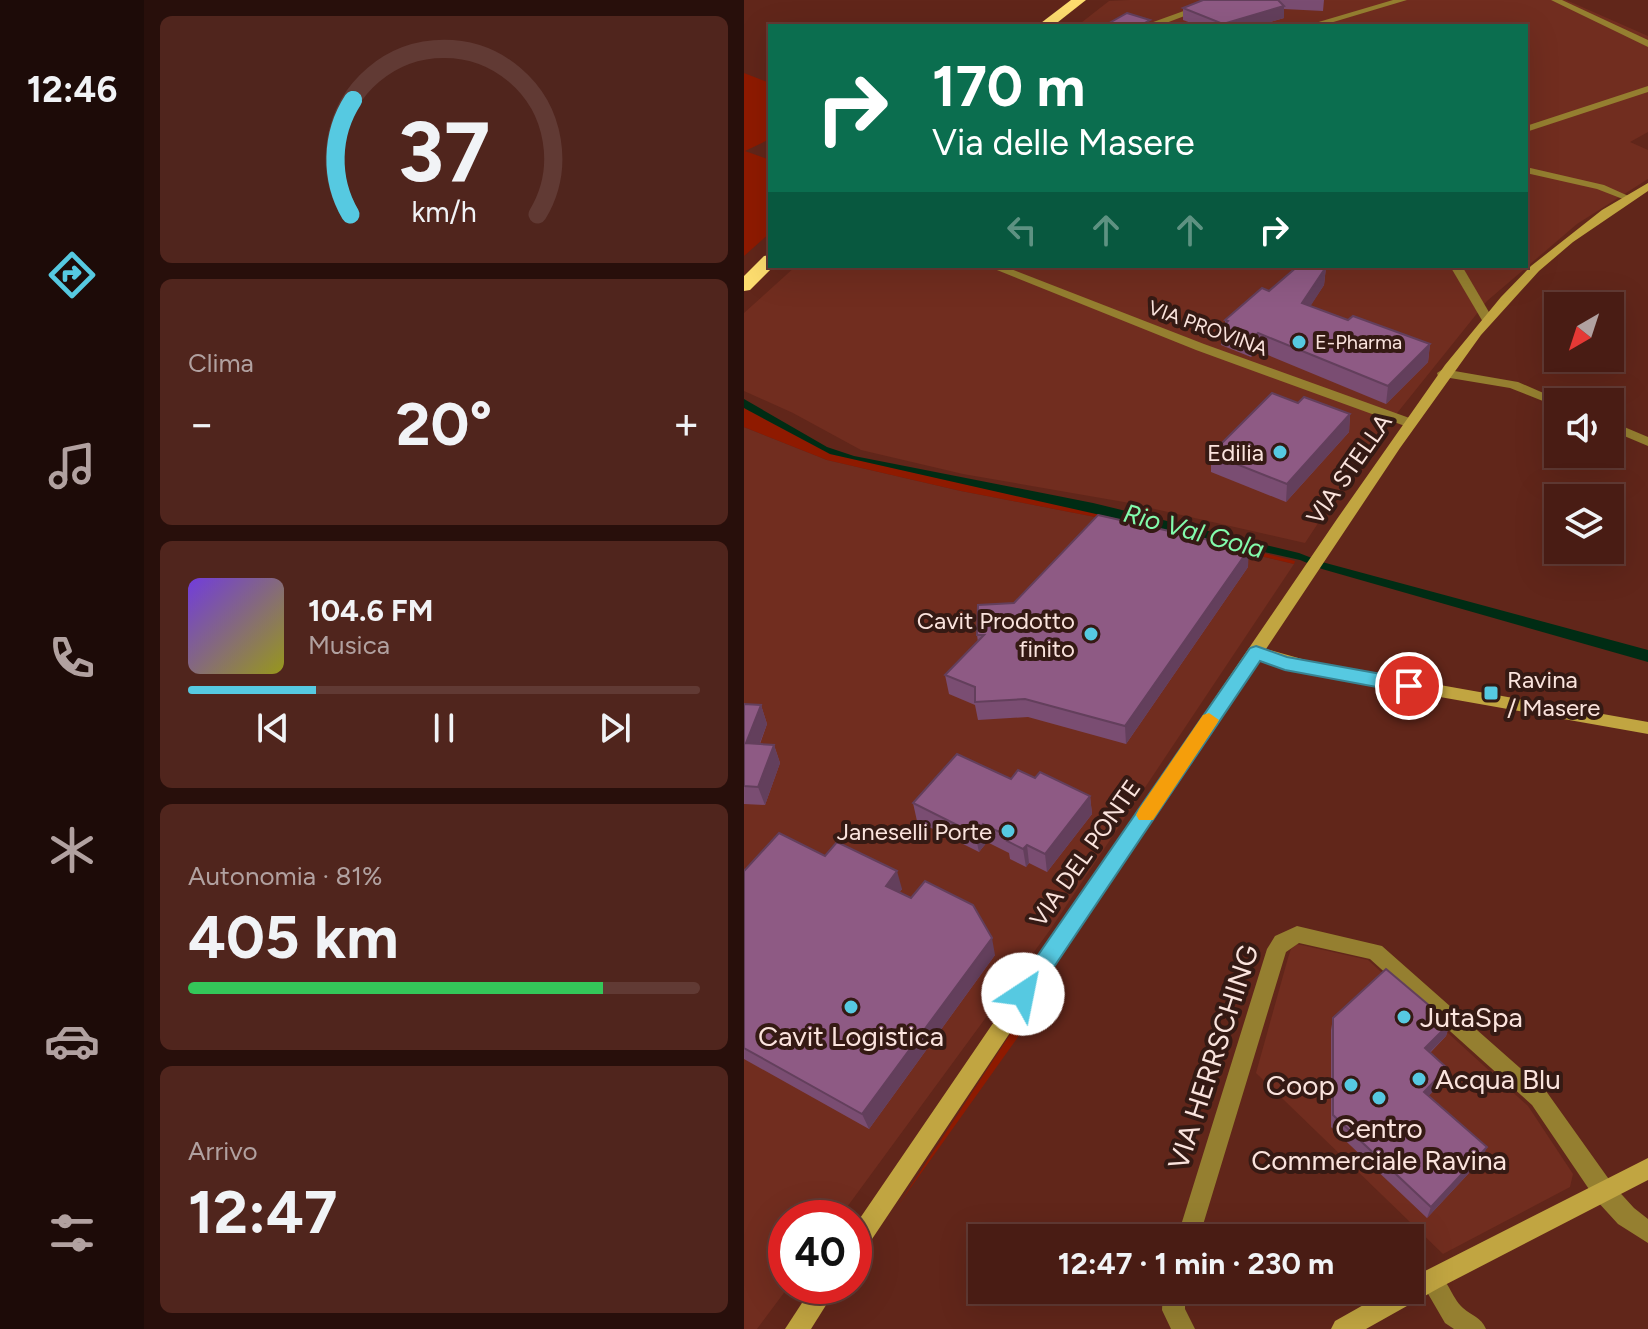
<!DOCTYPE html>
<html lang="it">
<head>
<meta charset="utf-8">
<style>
	:root { --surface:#491c14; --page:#50251d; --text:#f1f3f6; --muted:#b1a1a0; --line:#613a34; --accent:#56c9e1 }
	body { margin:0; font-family:Figtree,sans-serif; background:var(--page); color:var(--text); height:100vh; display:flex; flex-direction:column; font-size:30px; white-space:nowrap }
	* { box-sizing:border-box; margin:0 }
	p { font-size:26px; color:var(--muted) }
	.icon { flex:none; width:44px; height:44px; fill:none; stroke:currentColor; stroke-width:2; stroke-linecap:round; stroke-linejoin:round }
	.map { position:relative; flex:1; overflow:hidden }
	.details { display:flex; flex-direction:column; gap:16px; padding:16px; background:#280f0b; width:600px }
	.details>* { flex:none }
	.top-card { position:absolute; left:24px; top:24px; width:760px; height:244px; border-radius:0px; box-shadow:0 8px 32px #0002,0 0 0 2px var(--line); background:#0b6e4f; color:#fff; overflow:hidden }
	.needle { width:52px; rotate:219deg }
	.buttons { position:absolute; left:800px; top:292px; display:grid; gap:16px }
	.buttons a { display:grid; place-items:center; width:80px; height:80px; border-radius:0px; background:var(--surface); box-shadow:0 8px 32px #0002,0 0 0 2px var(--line); font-size:40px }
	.speed { position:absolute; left:24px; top:1200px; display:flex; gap:16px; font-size:40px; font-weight:700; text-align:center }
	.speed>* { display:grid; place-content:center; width:104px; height:104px; border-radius:50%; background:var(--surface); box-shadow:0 8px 32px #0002,0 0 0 2px var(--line); line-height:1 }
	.speed .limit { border:12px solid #d22; background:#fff; color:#111 }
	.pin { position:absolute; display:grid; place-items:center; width:68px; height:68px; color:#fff; margin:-34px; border:4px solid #fff; border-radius:50%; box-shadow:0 2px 8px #0007 }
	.me { position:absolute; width:88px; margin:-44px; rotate:34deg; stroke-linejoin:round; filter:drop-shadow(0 0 6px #0008) }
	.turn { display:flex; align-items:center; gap:28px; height:168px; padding:0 32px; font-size:36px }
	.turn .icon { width:104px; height:104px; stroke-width:2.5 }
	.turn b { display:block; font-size:56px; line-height:68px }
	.lanes { display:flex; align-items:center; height:76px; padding:0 32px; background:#0003; justify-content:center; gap:40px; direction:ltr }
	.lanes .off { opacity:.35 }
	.big { font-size:60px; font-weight:700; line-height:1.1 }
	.details .tile { flex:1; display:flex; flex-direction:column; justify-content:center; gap:12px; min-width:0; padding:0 28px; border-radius:12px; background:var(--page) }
	.details .dial { align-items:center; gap:0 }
	.dial svg { height:208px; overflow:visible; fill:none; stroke:var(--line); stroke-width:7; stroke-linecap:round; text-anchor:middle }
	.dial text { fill:var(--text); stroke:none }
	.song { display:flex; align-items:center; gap:24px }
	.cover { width:96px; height:96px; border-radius:12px; background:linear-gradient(135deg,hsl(260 70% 55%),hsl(60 70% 35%)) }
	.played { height:8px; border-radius:4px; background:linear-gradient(90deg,var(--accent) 25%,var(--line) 25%) }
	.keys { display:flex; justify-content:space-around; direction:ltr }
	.heat { display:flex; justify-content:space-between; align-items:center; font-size:44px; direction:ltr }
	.charge { height:12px; border-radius:6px; background:linear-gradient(90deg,#34c759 81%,var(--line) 0) }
	.trip { position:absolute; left:224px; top:1224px; width:456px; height:80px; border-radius:0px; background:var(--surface); box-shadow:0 8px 32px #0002,0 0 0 2px var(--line); font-weight:700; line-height:80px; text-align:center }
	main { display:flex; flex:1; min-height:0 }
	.tab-bar { display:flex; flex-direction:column; width:144px; justify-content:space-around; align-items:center; background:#1d0b08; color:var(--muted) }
	.tab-bar .icon { width:56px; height:56px }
	.tab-bar .selected { color:var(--accent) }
	.tab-bar b { font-size:36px; color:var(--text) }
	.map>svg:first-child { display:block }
	.built { fill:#712d1f }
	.green { fill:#8f1a00 }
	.water { fill:#002c14 }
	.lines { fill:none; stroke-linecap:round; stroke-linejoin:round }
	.street { fill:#957f30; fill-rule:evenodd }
	.secondary { fill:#c1a541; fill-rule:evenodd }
	.highway { fill:#fddd6f; fill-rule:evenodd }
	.wall { fill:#7a4d72 }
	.shaded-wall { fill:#633f5c }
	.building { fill:#8e5a84; stroke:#633f5c; stroke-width:2 }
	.route { fill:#56c9e1; stroke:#388392; stroke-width:2 }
	.slow { fill:#f59e0b }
	.poi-dot { fill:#56c9e1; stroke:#351a14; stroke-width:3 }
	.labels { text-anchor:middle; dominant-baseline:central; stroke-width:8; stroke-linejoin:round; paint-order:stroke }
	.far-street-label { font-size:20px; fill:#fae3dd; stroke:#351a14 }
	.far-poi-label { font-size:20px; fill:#fae3dd; stroke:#351a14; text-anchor:start }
	.poi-label { font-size:24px; fill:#fae3dd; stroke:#351a14; text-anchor:end }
	.street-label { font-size:24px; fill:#fae3dd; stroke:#351a14 }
	.water-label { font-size:26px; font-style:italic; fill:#82fbac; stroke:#351a14 }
	.near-poi-label { font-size:28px; fill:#fae3dd; stroke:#351a14; text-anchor:start }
	.near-street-label { font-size:28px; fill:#fae3dd; stroke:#351a14 }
</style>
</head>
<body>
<main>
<nav class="tab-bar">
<b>12:46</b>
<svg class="icon selected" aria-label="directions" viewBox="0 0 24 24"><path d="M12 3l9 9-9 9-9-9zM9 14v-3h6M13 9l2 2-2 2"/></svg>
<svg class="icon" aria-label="music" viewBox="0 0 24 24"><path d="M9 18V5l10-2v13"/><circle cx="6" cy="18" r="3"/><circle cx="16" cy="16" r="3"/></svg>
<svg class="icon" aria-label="phone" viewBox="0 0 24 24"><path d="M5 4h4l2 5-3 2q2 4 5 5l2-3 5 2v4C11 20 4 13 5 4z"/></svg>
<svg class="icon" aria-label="climate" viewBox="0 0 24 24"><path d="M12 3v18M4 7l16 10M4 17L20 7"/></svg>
<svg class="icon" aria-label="car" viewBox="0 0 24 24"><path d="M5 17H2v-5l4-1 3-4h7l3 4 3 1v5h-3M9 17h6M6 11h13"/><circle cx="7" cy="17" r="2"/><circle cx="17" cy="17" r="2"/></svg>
<svg class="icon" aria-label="filters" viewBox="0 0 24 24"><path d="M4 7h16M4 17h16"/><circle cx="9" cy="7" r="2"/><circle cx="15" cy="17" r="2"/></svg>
</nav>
<section class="details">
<div class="tile dial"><svg viewBox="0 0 100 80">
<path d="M14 69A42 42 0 1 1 86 69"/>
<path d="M14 69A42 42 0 0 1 15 25" stroke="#56c9e1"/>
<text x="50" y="56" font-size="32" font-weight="700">37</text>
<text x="50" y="72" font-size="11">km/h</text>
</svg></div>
<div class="tile"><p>Clima</p>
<div class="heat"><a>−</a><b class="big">20°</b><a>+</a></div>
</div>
<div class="tile">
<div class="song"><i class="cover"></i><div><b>104.6 FM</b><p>Musica</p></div></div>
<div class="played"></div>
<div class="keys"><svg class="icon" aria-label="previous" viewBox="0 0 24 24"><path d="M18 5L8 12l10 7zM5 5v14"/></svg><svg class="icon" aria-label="pause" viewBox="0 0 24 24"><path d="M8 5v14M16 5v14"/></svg><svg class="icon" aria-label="next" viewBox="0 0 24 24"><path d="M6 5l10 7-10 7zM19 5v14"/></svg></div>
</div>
<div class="tile"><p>Autonomia · 81%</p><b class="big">405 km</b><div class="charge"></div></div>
<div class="tile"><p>Arrivo</p><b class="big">12:47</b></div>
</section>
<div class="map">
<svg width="904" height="1329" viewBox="0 0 904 1329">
	<rect width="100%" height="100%" fill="#61261a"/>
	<g class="built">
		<polygon points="386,0 822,0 904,36 904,132 886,142 904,150 904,179 833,224 743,301 617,458 561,543 380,502 219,474 117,450 49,413 0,391 0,313 52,266 782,266 782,26 333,26 365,1"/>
		<polygon points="0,427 83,460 217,491 362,519 550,564 306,930 95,1218 42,1218 42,1286 45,1286 13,1329 0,1329"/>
		<polygon points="553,944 624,960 784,1106 829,1174 826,1187 699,1254 512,1073 544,958 547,949"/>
	</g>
	<g class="green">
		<polygon points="0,73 26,83 26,139 1,151 26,160 26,233 0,256"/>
		<polygon points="0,408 86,454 433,531 551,561 550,564 362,519 217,491 83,460 0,427"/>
		<polygon points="294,1009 155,1204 282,1010"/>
	</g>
	<polygon class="water" points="0,399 83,447 110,456 349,503 555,553 578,562 904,650 904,662 578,569 556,560 86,454 0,408"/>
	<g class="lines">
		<g class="street">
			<polygon points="470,0 483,0 414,26 401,25"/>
			<polygon points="649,0 663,0 576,26 561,26"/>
			<polygon points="807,0 818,0 904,40 904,47"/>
			<polygon points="904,86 904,92 782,132 782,126"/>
			<polygon points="782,167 860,185 889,198 884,201 853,189 782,173"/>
			<polygon points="243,266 259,266 460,344 671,420 673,423 671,426 661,426 452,350"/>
			<polygon points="706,266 718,266 749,319 747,322 739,322"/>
			<polygon points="699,369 774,382 820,402 814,402 814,407 766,388 694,376 693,373"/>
			<polygon points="866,421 904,437 904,446 866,430"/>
			<polygon points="553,926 638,946 802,1091 869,1185 890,1208 904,1219 904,1243 874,1224 853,1201 788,1105 626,959 555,943 542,952 455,1238 433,1238 523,949 531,936"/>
			<path d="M 687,1269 C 704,1276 706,1296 719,1308 C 728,1316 737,1317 742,1329 L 710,1329 L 701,1323 L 676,1280 L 679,1272 Z"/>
			<polygon points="419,1290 441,1290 441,1309 451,1329 427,1329 418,1310"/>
		</g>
		<g class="secondary">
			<polygon points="904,183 904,191 829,242 795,271 737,335 656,448 522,649 572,663 904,722 904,734 572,675 516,659 118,1254 110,1257 110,1227 593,519 701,365 757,297 787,266 858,210"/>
			<polygon points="904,1158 904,1180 695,1288 622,1329 587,1329 591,1321 646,1290 666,1290 666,1279 679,1272"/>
			<polygon points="69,1286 94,1286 67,1329 41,1329"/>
		</g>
		<g class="highway">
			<polygon points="327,0 342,0 309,26 293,26"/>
			<polygon points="26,255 26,266 30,266 6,290 0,291 0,276 20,256"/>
		</g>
	</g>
	<g class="wall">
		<polygon points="459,0 580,0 579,11 540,9 540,18 512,26 455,26 439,20 439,8"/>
		<polygon points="582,267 580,285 566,306 604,320 686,344 684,362 642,404 514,351 507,357 477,345 478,327 481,324 481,320 525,291"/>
		<polygon points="554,403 606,414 605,432 542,502 467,472 467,454"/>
		<polygon points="504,567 382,744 284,717 234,720 231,705 205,694 201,675 234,642 233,635 270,603"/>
		<polygon points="0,704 17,705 23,724 16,744 30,745 36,763 21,805 0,804"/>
		<polygon points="291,778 346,796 348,814 303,872 285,863 282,867 266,859 265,853 243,842 235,852 173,821 169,803 267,779"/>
		<polygon points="81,856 158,889 155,893 251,955 125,1129 0,1059 0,871"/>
		<polygon points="589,1018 706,1023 702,1036 686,1053 703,1068 700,1080 684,1096 738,1159 683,1218 587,1127 587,1030"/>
	</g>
	<g class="shaded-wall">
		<polygon points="540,6 540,18 512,26 479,26 479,24"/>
		<polygon points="582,267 580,285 557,321 558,303"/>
		<polygon points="514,333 514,351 507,357 508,339"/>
		<polygon points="686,344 684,362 642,404 644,386"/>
		<polygon points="606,414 605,432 542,502 543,484"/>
		<polygon points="505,549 504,567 382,744 381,726"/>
		<polygon points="17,705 23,724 9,761 2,743"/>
		<polygon points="30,745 36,763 21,805 14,787"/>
		<polygon points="346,796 348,814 303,872 301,854"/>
		<polygon points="239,824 243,842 235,852 231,834"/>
		<polygon points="283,845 285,863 282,867 279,849"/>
		<polygon points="153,871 158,889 147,903 142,886"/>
		<polygon points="248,938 251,955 125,1129 118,1114"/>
		<polygon points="706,1023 702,1036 677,1061 681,1048"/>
		<polygon points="703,1068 700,1080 677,1104 680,1092"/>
		<polygon points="743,1147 738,1159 683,1218 687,1207"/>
	</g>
	<g class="building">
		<polygon points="459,0 534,0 540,6 479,24 439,8"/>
		<polygon points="383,13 406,20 397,25 400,26 360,26"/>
		<polygon points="554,266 578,266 582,267 558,303 604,320 609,316 686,344 644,386 514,333 508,339 478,327 484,321 481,320 518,288 525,291"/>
		<polygon points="528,393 554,403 560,397 606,414 543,484 467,454"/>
		<polygon points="354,515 505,549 381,726 281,699 231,702 231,687 201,675 240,635 233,635 234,605 270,603"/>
		<polygon points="0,704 17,705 2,743 30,745 14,787 0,786"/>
		<polygon points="213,754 267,779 274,770 291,778 296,772 346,796 301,854 283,845 279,849 263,841 266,837 239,824 231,834 169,803"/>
		<polygon points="35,833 81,856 93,842 153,871 142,886 167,898 181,881 229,905 248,938 118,1114 0,1048 0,871"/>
		<polygon points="642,969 706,1023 681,1048 703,1068 680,1092 743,1147 687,1207 589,1115 589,1018"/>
	</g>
	<polygon class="route" points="512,646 543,657 665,679 674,686 665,693 541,670 516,661 287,1001 279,1004 272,1001 268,994 272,987 506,648"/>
	<polygon class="slow" points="465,713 475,720 472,725 409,820 395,820 392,815 395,809 459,715"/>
	<g class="poi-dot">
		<circle cx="555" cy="342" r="8"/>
		<circle cx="536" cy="452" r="8"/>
		<circle cx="347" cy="634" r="8"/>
		<rect x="739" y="685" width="16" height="16" rx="4"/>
		<circle cx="264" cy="831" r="8"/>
		<circle cx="107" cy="1007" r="8"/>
		<circle cx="660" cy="1017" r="8"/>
		<circle cx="675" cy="1079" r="8"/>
		<circle cx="607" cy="1085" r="8"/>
		<circle cx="635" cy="1098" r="8"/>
	</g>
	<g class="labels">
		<g class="far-street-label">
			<text transform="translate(464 328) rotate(20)">VIA PROVINA</text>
		</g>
		<g class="far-poi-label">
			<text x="571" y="342">E-Pharma</text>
		</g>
		<g class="poi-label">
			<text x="520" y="452">Edilia</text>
			<text x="331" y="620">Cavit Prodotto<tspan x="331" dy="28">finito</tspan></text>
			<text x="763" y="679" text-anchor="start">Ravina<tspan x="763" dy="28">/ Masere</tspan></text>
			<text x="248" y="831">Janeselli Porte</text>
		</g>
		<g class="street-label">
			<text transform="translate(605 469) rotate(-55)">VIA STELLA</text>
			<text transform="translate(341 853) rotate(-55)">VIA DEL PONTE</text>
		</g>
		<g class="water-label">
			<text transform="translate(450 531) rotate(15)">Rio Val Gola</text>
		</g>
		<g class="near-poi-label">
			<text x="676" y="1017">JutaSpa</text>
			<text x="107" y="1036" text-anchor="middle">Cavit Logistica</text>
			<text x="691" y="1079">Acqua Blu</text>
			<text x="591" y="1085" text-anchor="end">Coop</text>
			<text x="635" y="1128" text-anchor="middle">Centro<tspan x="635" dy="32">Commerciale Ravina</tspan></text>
		</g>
		<g class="near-street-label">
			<text transform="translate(469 1057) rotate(-72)">VIA HERRSCHING</text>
		</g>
	</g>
</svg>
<div class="buttons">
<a><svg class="needle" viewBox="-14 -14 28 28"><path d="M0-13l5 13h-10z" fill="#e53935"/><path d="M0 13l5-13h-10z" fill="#b1a1a0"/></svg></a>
<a><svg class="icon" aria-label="sound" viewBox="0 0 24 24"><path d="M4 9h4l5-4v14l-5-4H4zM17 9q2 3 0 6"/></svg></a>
<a><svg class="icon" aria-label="layers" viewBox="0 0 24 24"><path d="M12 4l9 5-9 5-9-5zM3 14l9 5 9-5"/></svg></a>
</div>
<div class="speed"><div class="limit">40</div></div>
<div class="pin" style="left:665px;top:686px;background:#d93025"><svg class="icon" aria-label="arrive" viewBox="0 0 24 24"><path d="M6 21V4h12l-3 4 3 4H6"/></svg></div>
<svg class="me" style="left:279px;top:994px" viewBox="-20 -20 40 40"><circle r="19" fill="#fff"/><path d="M0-13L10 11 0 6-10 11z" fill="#56c9e1"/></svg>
<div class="trip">12:47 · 1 min · 230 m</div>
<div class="top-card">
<div class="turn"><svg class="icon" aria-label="right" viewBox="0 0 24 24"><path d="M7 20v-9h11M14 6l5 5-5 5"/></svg><div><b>170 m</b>Via delle Masere</div></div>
<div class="lanes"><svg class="icon off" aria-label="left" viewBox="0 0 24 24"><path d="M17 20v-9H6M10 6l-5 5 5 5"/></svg><svg class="icon off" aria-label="ahead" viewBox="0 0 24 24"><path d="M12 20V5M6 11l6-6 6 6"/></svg><svg class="icon off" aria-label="ahead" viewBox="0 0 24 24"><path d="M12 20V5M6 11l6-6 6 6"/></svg><svg class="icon" aria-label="right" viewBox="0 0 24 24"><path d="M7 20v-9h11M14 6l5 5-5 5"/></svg></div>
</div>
</div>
</main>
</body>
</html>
